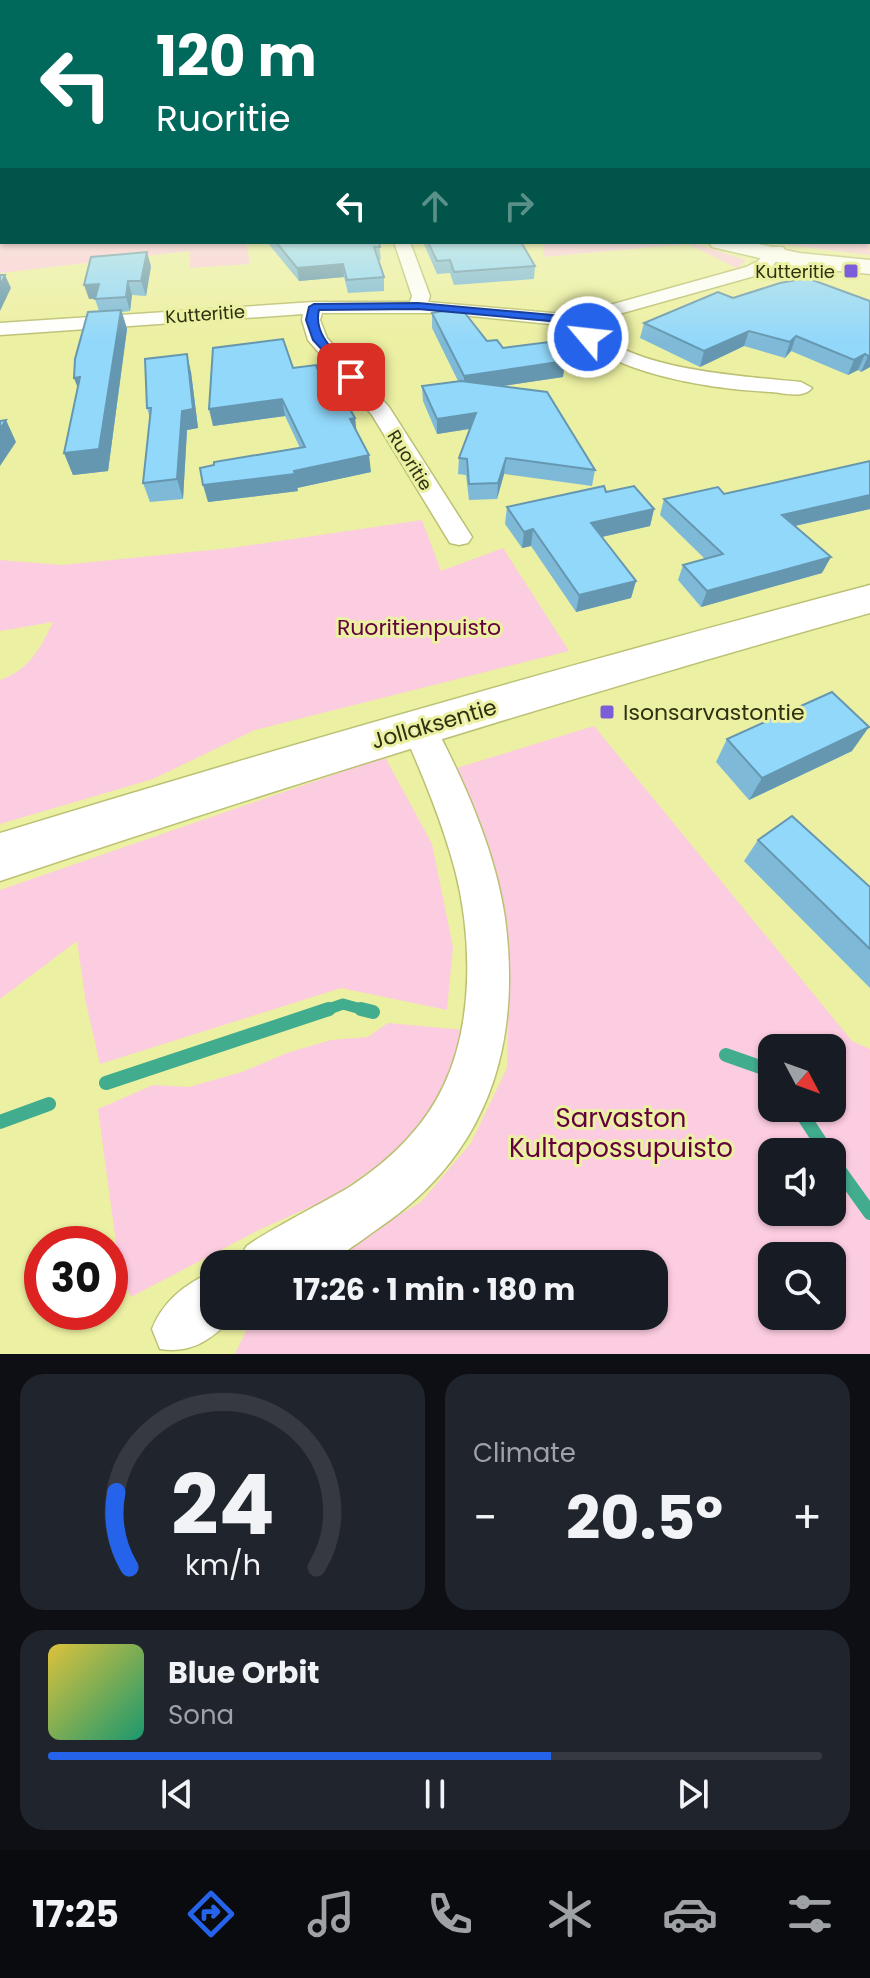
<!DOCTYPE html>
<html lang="en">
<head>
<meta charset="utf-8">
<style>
	:root { --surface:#171b24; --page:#20242c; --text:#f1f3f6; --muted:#9ea1a6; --line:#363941; --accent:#2563eb }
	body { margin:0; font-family:Poppins,sans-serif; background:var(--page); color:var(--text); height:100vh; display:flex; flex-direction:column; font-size:30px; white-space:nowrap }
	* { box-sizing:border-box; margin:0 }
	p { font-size:26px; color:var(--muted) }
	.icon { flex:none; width:44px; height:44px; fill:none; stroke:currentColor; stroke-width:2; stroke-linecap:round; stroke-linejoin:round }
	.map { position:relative; height:1354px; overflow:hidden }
	.panel { display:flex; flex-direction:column; gap:20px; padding:20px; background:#0d0f14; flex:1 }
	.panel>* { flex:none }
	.banner { position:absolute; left:0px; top:0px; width:870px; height:244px; box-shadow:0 2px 6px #0004; background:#00695c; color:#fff; overflow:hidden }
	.needle { width:52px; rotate:131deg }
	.fabs { position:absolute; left:758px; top:1034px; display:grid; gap:16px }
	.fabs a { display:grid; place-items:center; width:88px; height:88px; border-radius:16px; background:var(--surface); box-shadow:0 2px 6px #0004; font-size:40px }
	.speed { position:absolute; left:24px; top:1226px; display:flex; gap:16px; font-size:40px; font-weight:700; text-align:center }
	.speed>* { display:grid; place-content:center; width:104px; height:104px; border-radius:50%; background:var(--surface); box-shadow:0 2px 6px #0004; line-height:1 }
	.speed .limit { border:12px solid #d22; background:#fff; color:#111 }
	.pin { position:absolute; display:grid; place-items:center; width:68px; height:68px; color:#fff; margin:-34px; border-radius:16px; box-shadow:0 4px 12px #0006 }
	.me { position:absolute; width:88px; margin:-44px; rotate:298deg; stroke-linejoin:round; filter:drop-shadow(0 0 6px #0008) }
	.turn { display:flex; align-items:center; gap:28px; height:168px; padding:0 24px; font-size:36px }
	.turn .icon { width:104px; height:104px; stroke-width:2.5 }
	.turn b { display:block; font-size:56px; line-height:68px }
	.lanes { display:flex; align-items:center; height:76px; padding:0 24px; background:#0003; justify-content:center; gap:40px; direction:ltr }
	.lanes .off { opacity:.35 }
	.big { font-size:60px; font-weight:700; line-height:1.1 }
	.panel .widget { flex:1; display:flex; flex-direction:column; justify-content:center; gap:12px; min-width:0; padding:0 28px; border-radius:24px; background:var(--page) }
	.panel .dial { align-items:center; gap:0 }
	.dial svg { height:208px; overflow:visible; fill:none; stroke:var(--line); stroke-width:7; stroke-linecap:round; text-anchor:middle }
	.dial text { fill:var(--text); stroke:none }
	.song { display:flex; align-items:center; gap:24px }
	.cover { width:96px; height:96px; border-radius:12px; background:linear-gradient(135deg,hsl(50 70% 55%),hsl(160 70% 35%)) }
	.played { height:8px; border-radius:4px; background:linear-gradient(90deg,var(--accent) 65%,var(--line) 65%) }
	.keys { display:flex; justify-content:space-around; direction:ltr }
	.heat { display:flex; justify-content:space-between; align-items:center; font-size:44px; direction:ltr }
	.panel .tiles { flex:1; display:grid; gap:20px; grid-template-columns:1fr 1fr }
	.widget:last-child { grid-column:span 2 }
	.trip { position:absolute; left:200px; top:1250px; width:468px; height:80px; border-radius:24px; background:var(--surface); box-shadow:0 2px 6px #0004; font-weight:700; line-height:80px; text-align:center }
	.menu { display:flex; height:128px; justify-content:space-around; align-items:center; background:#090b0e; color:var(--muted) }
	.menu .icon { width:56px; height:56px }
	.menu .selected { color:var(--accent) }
	.menu b { font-size:36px; color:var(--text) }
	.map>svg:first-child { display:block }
	.green { fill:#fccce0; fill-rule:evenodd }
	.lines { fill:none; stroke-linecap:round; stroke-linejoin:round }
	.stream-far1 { stroke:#42ac8e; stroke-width:11 }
	.stream { stroke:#42ac8e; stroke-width:14 }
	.minor-casing { stroke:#bbc073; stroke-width:3 }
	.secondary-casing { stroke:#bbc073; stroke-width:3 }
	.minor { fill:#fff; fill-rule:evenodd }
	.secondary { fill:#fff; fill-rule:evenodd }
	.wall { fill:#7ebad8 }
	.shaded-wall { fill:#6697b0 }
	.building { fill:#92d8fb; stroke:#6697b0; stroke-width:2 }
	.route { fill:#2563eb; stroke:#184099; stroke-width:2 }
	.poi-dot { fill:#7d5ed9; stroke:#ecf0a2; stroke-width:3 }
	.labels { text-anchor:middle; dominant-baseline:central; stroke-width:6; stroke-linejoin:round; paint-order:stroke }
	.far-poi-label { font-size:18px; fill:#2e3010; stroke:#ecf0a2; text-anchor:end }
	.far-street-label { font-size:18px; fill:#2e3010; stroke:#ecf0a2 }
	.park-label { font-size:22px; fill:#64003e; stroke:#ecf0a2 }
	.poi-label { font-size:22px; fill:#2e3010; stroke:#ecf0a2; text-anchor:start }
	.street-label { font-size:22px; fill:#2e3010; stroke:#ecf0a2 }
	.near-park-label { font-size:26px; fill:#64003e; stroke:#ecf0a2 }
</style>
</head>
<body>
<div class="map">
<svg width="870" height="1354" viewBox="0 0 870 1354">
	<rect width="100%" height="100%" fill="#ecf0a2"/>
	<g class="green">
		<polygon points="868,226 870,255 761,242 868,242"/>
		<polygon points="0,234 2,242 246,242 250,264 190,268 189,251 0,273"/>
		<polygon points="544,242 690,242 746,260 737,268 688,244 543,257"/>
		<path d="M 422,520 L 441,571 L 503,548 L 569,651 L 255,730 L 153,779 L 0,824 L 0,680 C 29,670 40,649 53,622 L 0,631 L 0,560 L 62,565 L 231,548 Z"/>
		<path d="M 594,726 L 852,1041 L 870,1049 L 870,1354 L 235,1354 L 253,1316 L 654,1316 L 654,1264 L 317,1264 L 421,1202 L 471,1143 L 507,1068 L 509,991 L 500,894 L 450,770 ZM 772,1048 L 832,1048 L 832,1108 L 772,1108 ZM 772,1152 L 832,1152 L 832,1212 L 772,1212 ZM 772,1256 L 832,1256 L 832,1316 L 772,1316 Z"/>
		<polygon points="385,757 432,844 453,947 447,1010 341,988 100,1064 86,1003 77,941 0,999 0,890"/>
		<polygon points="388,1023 465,1030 449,1081 419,1127 384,1161 332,1197 259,1230 131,1297 120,1273 98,1109 153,1085 189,1087 242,1072 287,1053 331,1040 368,1037"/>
	</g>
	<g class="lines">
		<polyline class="stream-far1" points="323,1011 343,1004 368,1011"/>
		<g class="stream">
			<polyline points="361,1009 373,1012"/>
			<polyline points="726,1055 763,1068 772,1076"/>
			<polyline points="106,1083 329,1009"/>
			<polyline points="798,1108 827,1152"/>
			<polyline points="0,1122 49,1104"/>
			<polyline points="832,1160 870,1213"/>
		</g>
		<g class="minor-casing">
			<g id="minor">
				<path d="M 394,242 L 410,242 L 430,296 L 428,302 L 574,315 L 746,267 L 758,261 L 771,247 L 783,247 L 785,250 L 770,269 L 758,275 L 587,323 C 626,371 744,376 801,382 L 812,388 C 803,399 784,393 771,392 C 713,389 607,375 569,326 L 442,313 L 322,313 L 320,320 L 327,338 L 389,407 L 472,537 L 468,543 L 459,545 L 450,543 L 372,415 L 308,340 L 302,320 L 303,314 L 0,335 L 0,323 L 314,302 L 410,302 L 412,296 Z"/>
				<path d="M 419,714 L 431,718 C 463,779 495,849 505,918 C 522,1047 487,1156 376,1230 C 360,1241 337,1260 318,1264 C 297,1269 262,1264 239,1264 C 241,1259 243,1252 246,1247 C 252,1239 334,1197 351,1186 C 389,1161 424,1128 444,1085 C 474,1022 472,936 455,870 C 442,821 422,774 402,728 L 407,718 Z"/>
				<path d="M 214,1271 L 214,1316 L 234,1316 L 233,1318 C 211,1339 193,1354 160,1349 L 152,1329 C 163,1301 186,1283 214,1271 Z"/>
			</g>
		</g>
		<g class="secondary-casing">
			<g id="secondary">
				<polygon points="709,242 749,242 799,253 870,260 870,274 799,267 712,247"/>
				<path d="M 870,585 L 870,613 C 578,695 288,785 0,881 L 0,833 C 288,745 578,662 870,585 Z"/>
			</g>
		</g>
		<use href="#minor" class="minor"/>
		<use href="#secondary" class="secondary"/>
	</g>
	<g class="wall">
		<rect x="868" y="152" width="2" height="67"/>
		<polygon points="267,242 379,242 381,260 378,260 384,277 384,291 348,293 344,277 299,281"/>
		<polygon points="423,242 521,242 535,266 534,279 454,285 450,273 437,274"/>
		<polygon points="151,266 146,296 132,295 130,311 122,312 127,329 108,471 73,475 64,453 78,387 74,378 99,311 95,299 89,299"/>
		<polygon points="870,301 870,367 861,372 858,370 848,375 791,351 785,358 744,346 700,367 640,338 644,323"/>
		<polygon points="432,313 503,348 565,361 563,377 501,386 595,470 592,486 504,474 497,499 469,500 466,475 458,474 459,458 469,429 437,434 423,401 422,386 458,381 432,328"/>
		<polygon points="293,368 328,398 355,418 356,431 371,472 297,488 298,491 208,502 300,448 285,416 213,426"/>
		<polygon points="191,372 198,428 187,430 183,499 150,502 143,483 150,418 147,408"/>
		<polygon points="724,494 870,509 795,526 822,573 701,607 678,580 683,565 705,559 660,515 664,499"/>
		<polygon points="507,507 654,509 650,526 602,537 636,581 631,598 576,612 531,546 522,548 505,524"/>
		<polygon points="727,739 852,751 749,800 716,762"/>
		<polygon points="758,840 870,887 870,988 744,861"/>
	</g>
	<g class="shaded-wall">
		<rect x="0" y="196" width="2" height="13"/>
		<polygon points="147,252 151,266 146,296 141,281"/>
		<polygon points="343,264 344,277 299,281 297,268"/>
		<polygon points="5,275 11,288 0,311 0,286"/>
		<polygon points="128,281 132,295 130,311 126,297"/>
		<polygon points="99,284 103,298 89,299 84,285"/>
		<polygon points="121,310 127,329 108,471 73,475 64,453"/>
		<polygon points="749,331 744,346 700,367 704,351"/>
		<polygon points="796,336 791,351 785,358 790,342"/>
		<polygon points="187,354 191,372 198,428 187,430 183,499 177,479"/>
		<polygon points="865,354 858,370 848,375 854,360"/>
		<polygon points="870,355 870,367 861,372 868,356"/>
		<polygon points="565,361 563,377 464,392 464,376"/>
		<polygon points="80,377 82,399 74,378"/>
		<polygon points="282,399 285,416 213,426 209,409"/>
		<polygon points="476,413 475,428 437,434 437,419"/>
		<polygon points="355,418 357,435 350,419"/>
		<polygon points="6,420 16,442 0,466 0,429"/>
		<polygon points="369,455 371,472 297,488 294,471"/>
		<polygon points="506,458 504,474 497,499 498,483"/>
		<polygon points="295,474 298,491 208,502 203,485"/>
		<polygon points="870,495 870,509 776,530 782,515"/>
		<polygon points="654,509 650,526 588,540 591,523"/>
		<polygon points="533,529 531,546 522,548 524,532"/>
		<polygon points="831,557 822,573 701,607 707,591"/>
		<polygon points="636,581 631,598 576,612 579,595"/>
		<polygon points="869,727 852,751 749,800 762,778"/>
	</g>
	<g class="building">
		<rect x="0" y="152" width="2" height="44"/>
		<polygon points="868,152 870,152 870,185 868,184"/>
		<polygon points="276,242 379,242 380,247 374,247 384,277 347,280 343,264 297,268"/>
		<polygon points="428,242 521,242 535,266 454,272 450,260 437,261"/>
		<polygon points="147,252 141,281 128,281 126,297 95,299 99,284 84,285 91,257"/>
		<polygon points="0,275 5,275 0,286"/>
		<polygon points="807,278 870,301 870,355 868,356 865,354 854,360 796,336 790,342 749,331 704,351 644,323 718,292 733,298 780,283"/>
		<polygon points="461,308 487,341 497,340 503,348 549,342 565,361 464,376 432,313"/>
		<polygon points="121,310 99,449 64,453 80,377 74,378 75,359 88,312"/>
		<polygon points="283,339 293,368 316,365 328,398 342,395 355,418 350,419 369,455 294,471 295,474 203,485 200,468 214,465 214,462 305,447 282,399 209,409 213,348"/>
		<polygon points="187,354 193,409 182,411 177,479 143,483 151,408 147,408 145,359"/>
		<polygon points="461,381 547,392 595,470 506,458 498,483 469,484 467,459 459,458 476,413 437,419 422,386"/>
		<polygon points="6,420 0,429 0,421"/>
		<polygon points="870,461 870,495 782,515 831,557 707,591 683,565 723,554 664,499 718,487 724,494"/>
		<polygon points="604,486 606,492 634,486 654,509 591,523 636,581 579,595 533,529 524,532 507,507"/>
		<polygon points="832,692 869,727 762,778 727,739"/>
		<polygon points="792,816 870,887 870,949 758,840"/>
	</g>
	<linearGradient id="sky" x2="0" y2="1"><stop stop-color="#65b1c4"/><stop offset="0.45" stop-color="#f6f8d5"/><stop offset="1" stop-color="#f6f8d5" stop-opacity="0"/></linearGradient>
	<rect width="870" height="341" fill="url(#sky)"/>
	<path class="route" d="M 418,303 L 575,317 L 594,337 L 584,339 L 572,323 L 418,309 L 319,310 C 312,337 342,358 357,377 L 351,381 L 313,340 L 306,320 L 309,307 L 314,304 Z"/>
	<g class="poi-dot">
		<rect x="843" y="263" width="16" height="16" rx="4"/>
		<rect x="599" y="704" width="16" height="16" rx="4"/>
	</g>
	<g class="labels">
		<g class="far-poi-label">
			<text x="835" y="271">Kutteritie</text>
		</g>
		<g class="far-street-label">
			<text transform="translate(205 314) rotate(-4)">Kutteritie</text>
			<text transform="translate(410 460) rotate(58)">Ruoritie</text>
		</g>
		<g class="park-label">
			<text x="419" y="627">Ruoritienpuisto</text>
		</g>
		<g class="poi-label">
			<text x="623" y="712">Isonsarvastontie</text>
		</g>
		<g class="street-label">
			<text transform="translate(434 724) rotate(-16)">Jollaksentie</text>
		</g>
		<g class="near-park-label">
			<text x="621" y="1118">Sarvaston<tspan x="621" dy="30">Kultapossupuisto</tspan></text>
		</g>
	</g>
</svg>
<div class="fabs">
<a><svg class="needle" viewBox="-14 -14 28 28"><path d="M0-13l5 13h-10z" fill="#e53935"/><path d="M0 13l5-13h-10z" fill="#9ea1a6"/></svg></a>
<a><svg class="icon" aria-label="sound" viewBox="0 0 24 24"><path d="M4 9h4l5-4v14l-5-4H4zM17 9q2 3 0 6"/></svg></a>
<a><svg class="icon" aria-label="search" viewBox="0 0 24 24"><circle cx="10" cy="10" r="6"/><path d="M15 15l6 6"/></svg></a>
</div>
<div class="speed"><div class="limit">30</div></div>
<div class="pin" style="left:351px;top:377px;background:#d93025"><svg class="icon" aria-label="arrive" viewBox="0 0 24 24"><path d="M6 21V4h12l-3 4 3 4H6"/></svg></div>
<svg class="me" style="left:588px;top:337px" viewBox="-20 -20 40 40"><circle r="17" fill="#2563eb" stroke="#fff" stroke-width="3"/><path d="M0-11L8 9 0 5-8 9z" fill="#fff"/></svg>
<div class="trip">17:26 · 1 min · 180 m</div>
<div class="banner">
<div class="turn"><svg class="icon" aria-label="left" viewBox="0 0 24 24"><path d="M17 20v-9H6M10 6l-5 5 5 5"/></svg><div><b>120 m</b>Ruoritie</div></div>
<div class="lanes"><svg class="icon" aria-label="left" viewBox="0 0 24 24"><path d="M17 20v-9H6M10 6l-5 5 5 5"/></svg><svg class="icon off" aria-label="ahead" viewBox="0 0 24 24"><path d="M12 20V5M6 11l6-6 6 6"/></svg><svg class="icon off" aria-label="right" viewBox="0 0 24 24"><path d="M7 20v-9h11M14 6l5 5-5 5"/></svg></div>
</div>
</div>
<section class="panel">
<div class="tiles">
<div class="widget dial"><svg viewBox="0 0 100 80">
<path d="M14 69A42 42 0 1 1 86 69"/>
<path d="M14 69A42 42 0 0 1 9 40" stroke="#2563eb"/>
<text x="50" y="56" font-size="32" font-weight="700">24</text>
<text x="50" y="72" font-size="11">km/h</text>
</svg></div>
<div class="widget"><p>Climate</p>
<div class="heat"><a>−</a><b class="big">20.5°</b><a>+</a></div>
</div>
<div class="widget">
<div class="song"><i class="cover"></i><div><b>Blue Orbit</b><p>Sona</p></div></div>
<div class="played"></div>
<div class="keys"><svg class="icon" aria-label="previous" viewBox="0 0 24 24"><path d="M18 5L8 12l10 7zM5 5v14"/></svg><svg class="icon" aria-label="pause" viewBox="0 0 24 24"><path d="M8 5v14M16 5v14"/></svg><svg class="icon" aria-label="next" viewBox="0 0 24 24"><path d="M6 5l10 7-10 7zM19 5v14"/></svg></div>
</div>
</div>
</section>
<nav class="menu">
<b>17:25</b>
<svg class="icon selected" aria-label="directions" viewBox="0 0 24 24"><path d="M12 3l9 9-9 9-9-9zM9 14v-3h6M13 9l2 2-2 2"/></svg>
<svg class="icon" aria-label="music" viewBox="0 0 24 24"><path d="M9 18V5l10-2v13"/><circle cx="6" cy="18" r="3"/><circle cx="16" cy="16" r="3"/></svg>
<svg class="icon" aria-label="phone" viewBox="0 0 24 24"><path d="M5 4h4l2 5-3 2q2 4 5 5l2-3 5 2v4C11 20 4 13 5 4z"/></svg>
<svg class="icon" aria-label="climate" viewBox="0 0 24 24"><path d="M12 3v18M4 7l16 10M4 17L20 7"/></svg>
<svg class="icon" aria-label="car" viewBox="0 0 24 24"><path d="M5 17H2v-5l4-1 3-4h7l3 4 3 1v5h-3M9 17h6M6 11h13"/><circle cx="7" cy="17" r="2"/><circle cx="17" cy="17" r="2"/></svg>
<svg class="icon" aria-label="filters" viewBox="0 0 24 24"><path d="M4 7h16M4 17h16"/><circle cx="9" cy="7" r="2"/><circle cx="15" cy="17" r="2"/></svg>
</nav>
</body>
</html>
